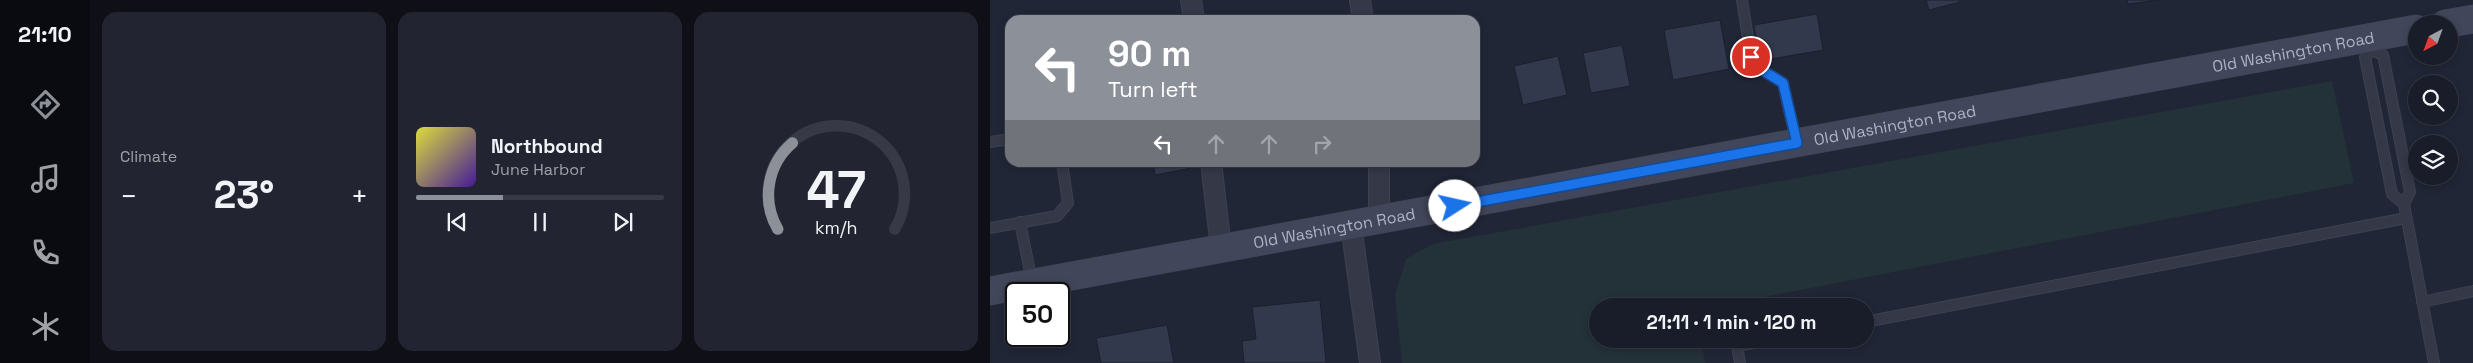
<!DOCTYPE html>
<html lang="en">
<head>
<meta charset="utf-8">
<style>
	:root { --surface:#191c29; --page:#222531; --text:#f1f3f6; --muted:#9fa1a8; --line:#373a46; --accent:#8c9099 }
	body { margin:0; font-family:"Space Grotesk",sans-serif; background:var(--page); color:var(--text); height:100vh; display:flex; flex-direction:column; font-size:19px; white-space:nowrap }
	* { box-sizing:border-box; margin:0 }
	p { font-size:16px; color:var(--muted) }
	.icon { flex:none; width:28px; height:28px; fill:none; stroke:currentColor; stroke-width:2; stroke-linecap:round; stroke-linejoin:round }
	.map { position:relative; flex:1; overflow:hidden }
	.panel { display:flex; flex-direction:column; gap:12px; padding:12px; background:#0e0f17; width:900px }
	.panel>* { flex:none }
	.guide { position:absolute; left:15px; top:15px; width:475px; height:152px; border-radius:15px; box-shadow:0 2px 8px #0003,0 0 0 1px var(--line); background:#8c9099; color:#fff; overflow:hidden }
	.needle { width:32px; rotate:221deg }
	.tools { position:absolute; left:1418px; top:15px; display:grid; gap:10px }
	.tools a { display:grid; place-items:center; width:50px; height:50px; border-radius:50%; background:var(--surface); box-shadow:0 2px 8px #0003,0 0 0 1px var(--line); font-size:25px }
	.speed { position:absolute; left:15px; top:282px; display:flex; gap:10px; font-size:25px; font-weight:700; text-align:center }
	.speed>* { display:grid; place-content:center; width:65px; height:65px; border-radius:50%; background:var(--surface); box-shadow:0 2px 8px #0003,0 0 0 1px var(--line); line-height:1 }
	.speed .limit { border:2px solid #111; border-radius:8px; background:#fff; color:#111 }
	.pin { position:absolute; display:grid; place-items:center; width:42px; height:42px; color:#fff; margin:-21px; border:2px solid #fff; border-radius:50%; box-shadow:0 1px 5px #0007 }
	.me { position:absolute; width:55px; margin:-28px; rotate:80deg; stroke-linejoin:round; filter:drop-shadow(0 0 4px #0008) }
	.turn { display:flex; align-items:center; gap:18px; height:105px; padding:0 20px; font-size:22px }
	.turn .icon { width:65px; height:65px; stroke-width:2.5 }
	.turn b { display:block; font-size:35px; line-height:42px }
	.lanes { display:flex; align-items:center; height:48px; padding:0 20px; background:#0003; justify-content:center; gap:25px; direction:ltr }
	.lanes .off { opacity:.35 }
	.big { font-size:38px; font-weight:700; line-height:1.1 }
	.panel .widget { flex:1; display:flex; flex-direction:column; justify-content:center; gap:8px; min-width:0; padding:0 18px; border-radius:15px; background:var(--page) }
	.panel .dial { align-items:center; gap:0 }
	.dial svg { height:130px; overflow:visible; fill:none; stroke:var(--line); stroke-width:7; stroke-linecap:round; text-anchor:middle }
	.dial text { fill:var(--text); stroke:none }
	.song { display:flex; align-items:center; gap:15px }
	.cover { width:60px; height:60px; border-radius:8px; background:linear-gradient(135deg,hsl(60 70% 55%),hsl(260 70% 35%)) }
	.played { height:5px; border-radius:2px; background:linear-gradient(90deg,var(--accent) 35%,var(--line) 35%) }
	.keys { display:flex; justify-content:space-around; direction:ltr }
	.heat { display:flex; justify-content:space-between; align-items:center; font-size:28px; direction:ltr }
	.panel .tiles { flex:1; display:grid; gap:12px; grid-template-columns:repeat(3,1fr) }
	.trip { position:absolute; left:599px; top:298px; width:285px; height:50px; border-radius:25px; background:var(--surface); box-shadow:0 2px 8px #0003,0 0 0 1px var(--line); font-weight:700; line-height:50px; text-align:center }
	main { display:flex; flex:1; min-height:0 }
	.tab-bar { display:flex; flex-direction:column; width:90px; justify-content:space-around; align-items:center; background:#0a0b10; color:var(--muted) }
	.tab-bar .icon { width:35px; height:35px }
	.tab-bar .current { color:var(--accent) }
	.tab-bar b { font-size:22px; color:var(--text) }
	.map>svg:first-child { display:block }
	.green { fill:#233138 }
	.building { fill:#33394d; stroke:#1c1f2e }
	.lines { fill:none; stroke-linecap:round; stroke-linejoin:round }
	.lane-casing { stroke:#3e4151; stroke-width:12 }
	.street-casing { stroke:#3e4151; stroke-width:22 }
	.secondary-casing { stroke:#3e4151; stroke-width:29 }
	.lane { stroke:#343847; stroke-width:10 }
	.street { stroke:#343847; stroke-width:20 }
	.secondary { stroke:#42465a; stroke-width:28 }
	.route-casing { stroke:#114b97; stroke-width:12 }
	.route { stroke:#1a73e8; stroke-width:9 }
	.labels { text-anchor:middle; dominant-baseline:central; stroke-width:5; stroke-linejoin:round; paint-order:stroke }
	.street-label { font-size:16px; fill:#aeb2c4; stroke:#1a1e2c }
</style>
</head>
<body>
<main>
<nav class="tab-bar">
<b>21:10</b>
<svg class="icon current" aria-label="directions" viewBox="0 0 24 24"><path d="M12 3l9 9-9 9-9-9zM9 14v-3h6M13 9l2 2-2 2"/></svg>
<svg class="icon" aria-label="music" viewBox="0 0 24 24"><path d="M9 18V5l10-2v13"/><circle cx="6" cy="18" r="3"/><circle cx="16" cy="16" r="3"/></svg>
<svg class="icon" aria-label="phone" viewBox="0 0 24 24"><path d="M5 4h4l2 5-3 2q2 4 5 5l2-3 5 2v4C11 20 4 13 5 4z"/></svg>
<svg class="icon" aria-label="climate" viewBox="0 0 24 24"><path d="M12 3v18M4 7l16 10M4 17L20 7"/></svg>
</nav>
<section class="panel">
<div class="tiles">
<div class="widget"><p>Climate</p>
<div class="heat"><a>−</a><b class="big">23°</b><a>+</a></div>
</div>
<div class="widget">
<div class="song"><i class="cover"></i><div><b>Northbound</b><p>June Harbor</p></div></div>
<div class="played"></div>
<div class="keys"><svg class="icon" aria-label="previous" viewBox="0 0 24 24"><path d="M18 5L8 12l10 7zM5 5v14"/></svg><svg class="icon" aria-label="pause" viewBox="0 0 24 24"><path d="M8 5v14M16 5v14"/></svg><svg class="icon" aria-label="next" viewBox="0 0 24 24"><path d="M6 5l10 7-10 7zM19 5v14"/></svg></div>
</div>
<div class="widget dial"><svg viewBox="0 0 100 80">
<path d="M14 69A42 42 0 1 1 86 69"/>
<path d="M14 69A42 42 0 0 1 23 16" stroke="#8c9099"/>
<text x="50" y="56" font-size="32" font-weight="700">47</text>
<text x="50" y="72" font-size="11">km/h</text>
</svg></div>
</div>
</section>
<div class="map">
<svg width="1483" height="363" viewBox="0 0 1483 363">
	<rect width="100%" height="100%" fill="#212637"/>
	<polygon class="green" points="1342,81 1364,183 727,306 608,306 608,339 711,339 715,363 412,363 405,295 416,259 443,244"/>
	<g class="building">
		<polygon points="936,0 970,0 970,2 939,10"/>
		<polygon points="1137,0 1169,0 1138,4"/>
		<polygon points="827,14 833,50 770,61 764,25"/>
		<polygon points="730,20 739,69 683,80 674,30"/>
		<polygon points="632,45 640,86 601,93 593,53"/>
		<polygon points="568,56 577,95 533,105 524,66"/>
		<polygon points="163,162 195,162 197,169 165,175"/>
		<polygon points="330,300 336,363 254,363 252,341 266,339 262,307"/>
		<polygon points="177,325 184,363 111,363 106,338"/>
	</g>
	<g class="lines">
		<g class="lane-casing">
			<g id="lane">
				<polyline points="752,0 761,57 772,70 793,83 806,141"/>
				<polyline points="1382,50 1375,57 1402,194 1414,204 1444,363"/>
				<polyline points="1382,50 1393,55 1420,192 1414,204"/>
				<polyline points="0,142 20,139"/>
				<polyline points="30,222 42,282"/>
				<polyline points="0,228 67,216 78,203 72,162"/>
				<polyline points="1432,302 1483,291"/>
				<polyline points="875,322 1416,218"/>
				<polyline points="750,363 747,346 788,339"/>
			</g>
		</g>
		<g class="street-casing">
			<g id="street">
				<polyline points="201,0 204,20"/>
				<polyline points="370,0 373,20"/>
				<polyline points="221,162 231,248"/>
				<polyline points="389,220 389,162"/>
				<polyline points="361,225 380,363"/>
			</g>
		</g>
		<g class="secondary-casing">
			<g id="secondary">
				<polyline points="1455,24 1483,19"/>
				<path id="s1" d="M 0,291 L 1426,29"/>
			</g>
		</g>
		<use href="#lane" class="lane"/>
		<use href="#street" class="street"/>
		<use href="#secondary" class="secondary"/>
	</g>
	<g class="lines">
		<g class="route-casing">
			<polyline id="route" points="465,206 807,143 793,83 772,70 761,57"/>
		</g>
		<use href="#route" class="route"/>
	</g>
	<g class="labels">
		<g class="street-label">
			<text stroke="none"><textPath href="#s1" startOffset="1325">Old Washington Road</textPath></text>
			<text stroke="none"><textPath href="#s1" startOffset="920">Old Washington Road</textPath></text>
			<text stroke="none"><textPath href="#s1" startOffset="350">Old Washington Road</textPath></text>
		</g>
	</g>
</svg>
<div class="tools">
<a><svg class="needle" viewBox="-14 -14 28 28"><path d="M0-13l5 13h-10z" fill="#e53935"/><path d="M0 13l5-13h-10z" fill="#9fa1a8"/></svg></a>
<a><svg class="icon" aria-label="search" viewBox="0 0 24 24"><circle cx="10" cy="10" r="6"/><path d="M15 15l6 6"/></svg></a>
<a><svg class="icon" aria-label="layers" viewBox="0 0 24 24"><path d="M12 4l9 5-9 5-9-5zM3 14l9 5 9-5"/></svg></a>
</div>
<div class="speed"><div class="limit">50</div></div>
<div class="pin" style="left:761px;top:57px;background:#d93025"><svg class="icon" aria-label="arrive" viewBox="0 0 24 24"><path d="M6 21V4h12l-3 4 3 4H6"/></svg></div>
<svg class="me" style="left:465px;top:206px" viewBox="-20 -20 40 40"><circle r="19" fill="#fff"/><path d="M0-13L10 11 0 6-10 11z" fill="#1a73e8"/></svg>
<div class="trip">21:11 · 1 min · 120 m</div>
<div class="guide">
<div class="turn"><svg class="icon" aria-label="left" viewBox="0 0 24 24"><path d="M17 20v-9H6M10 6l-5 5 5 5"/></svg><div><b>90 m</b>Turn left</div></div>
<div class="lanes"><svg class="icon" aria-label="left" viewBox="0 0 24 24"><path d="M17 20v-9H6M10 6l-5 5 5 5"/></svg><svg class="icon off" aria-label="ahead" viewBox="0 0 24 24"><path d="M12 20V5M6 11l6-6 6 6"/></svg><svg class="icon off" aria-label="ahead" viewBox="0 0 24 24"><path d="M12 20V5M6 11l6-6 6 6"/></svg><svg class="icon off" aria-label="right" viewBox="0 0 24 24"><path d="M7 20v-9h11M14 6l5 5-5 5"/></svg></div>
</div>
</div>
</main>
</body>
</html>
